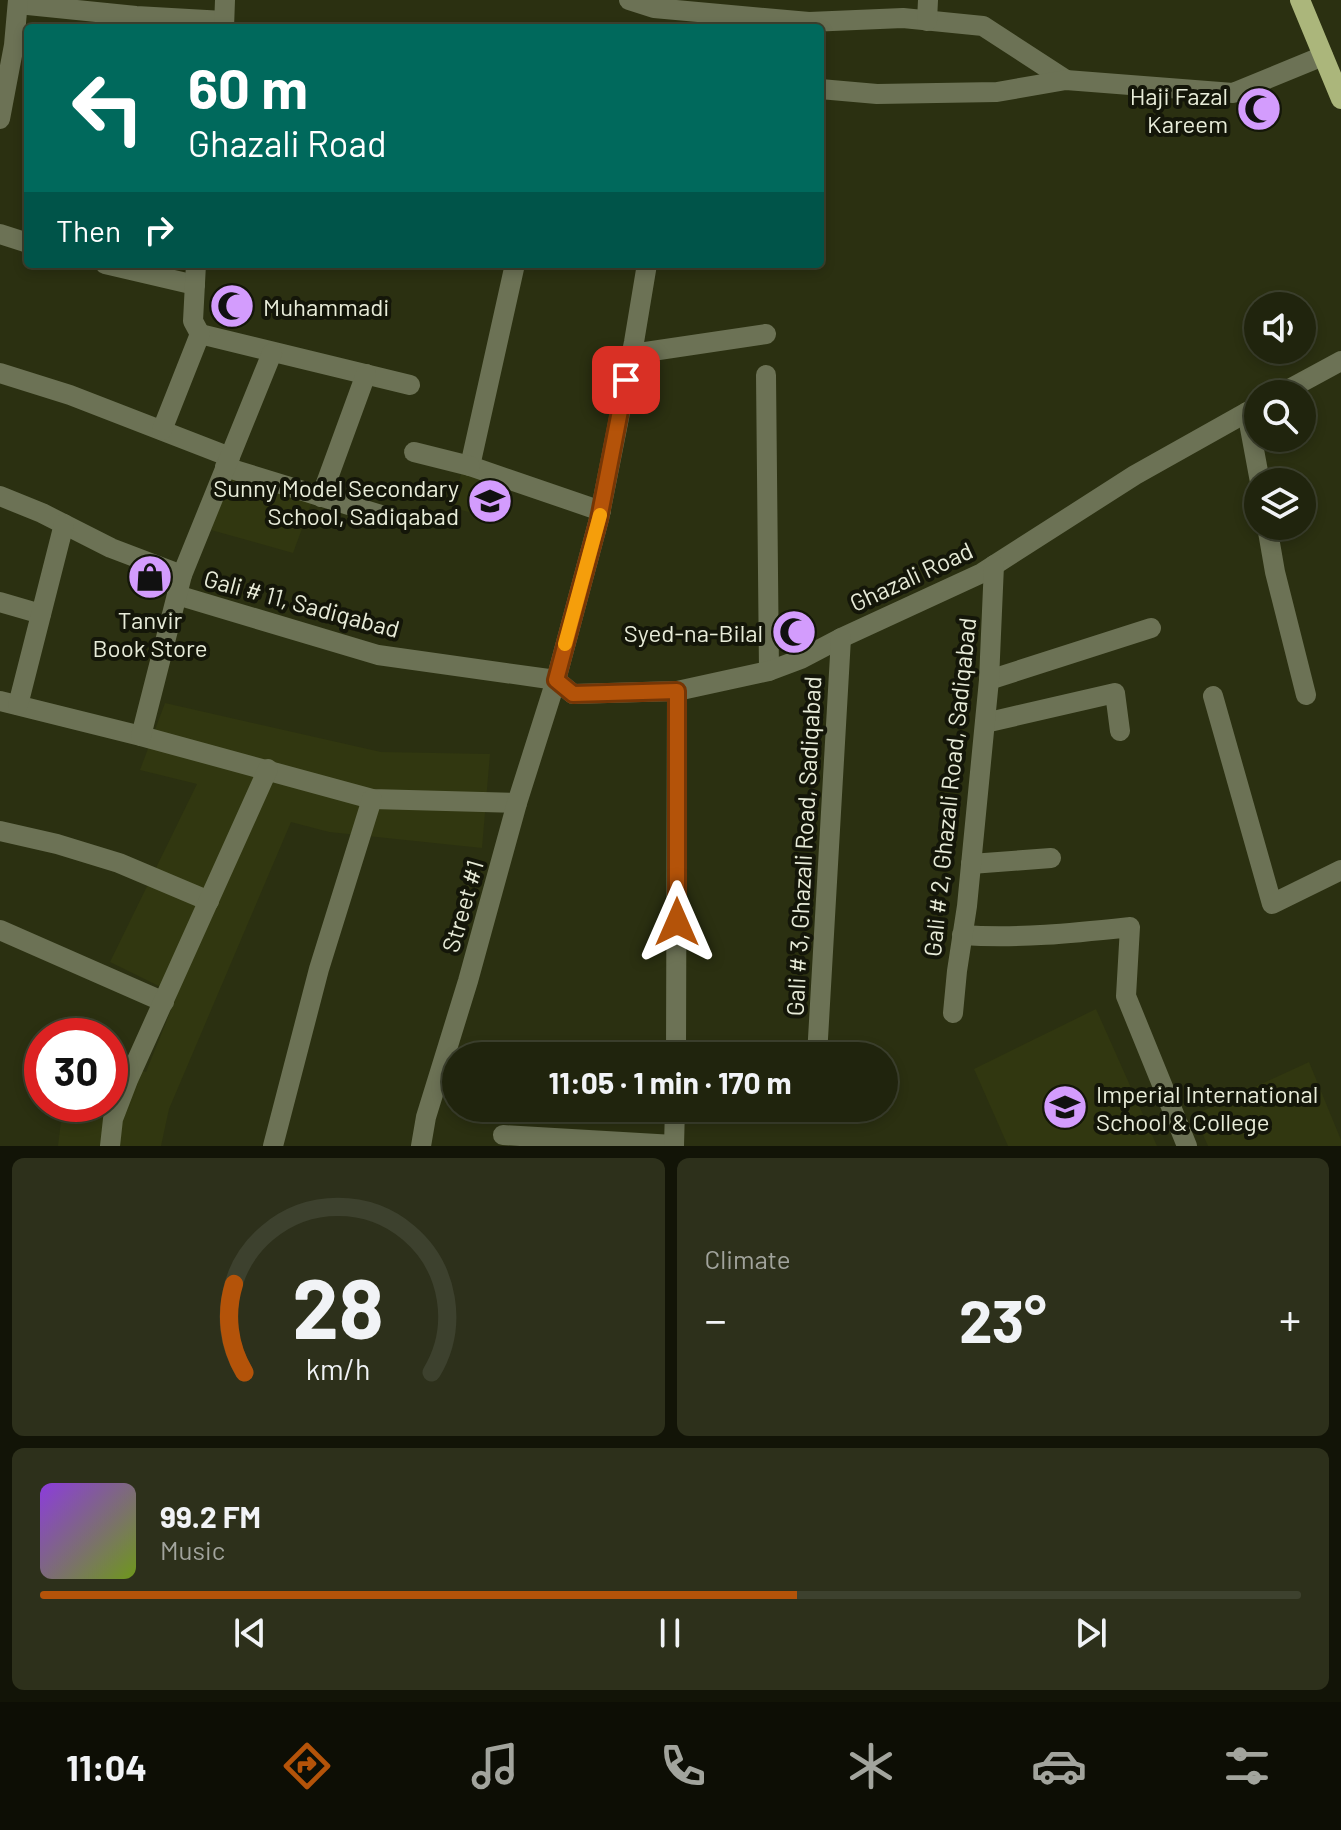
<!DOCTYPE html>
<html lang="en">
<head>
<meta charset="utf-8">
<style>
	:root { --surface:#20240d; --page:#2d301b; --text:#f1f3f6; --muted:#a2a49d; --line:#3d412e; --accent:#b45309 }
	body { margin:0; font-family:Barlow,sans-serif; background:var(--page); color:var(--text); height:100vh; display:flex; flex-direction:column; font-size:30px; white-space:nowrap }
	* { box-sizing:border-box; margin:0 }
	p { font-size:26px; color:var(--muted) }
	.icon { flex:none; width:44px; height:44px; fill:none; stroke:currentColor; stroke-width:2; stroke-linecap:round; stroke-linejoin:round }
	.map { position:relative; height:1146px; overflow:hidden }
	.sheet { display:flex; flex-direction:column; gap:12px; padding:12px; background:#121407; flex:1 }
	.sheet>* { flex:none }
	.guide { position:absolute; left:24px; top:24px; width:800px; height:244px; border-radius:8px; box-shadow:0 4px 12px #0003,0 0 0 2px var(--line); background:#00695c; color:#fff; overflow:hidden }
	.fabs { position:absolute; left:1244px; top:292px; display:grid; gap:16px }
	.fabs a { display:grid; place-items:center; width:72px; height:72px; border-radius:50%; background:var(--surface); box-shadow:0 4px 12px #0003,0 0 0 2px var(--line); font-size:40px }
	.speed { position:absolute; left:24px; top:1018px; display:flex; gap:16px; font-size:40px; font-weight:700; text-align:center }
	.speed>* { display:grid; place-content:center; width:104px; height:104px; border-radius:50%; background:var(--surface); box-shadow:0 4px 12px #0003,0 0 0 2px var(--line); line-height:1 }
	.speed .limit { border:12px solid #d22; background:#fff; color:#111 }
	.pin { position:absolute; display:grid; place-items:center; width:68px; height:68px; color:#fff; margin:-34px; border-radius:16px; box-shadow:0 4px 12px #0006 }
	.me { position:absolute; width:88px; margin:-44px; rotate:0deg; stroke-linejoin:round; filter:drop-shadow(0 0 6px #0008) }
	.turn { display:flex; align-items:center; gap:28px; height:168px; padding:0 32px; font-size:36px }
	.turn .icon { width:104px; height:104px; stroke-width:2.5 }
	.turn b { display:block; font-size:56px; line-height:68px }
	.then { display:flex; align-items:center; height:76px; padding:0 32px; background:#0003; gap:16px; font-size:30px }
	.big { font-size:60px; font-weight:700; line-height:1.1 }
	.sheet .widget { flex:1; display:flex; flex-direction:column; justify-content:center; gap:12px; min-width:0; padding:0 28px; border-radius:12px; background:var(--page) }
	.sheet .dial { align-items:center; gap:0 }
	.dial svg { height:208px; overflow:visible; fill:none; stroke:var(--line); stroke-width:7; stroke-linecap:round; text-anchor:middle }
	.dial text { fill:var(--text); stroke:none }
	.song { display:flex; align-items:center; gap:24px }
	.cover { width:96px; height:96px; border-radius:12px; background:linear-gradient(135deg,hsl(270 70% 55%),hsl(80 70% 35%)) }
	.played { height:8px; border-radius:4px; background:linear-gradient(90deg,var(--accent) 60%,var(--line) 60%) }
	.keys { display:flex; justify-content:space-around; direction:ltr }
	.heat { display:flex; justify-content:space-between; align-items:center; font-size:44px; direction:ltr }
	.sheet .tiles { flex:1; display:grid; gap:12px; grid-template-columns:1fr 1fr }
	.widget:last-child { grid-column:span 2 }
	.trip { position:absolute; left:442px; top:1042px; width:456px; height:80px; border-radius:40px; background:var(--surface); box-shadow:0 4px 12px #0003,0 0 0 2px var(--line); font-weight:700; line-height:80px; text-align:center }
	.dock { display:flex; height:128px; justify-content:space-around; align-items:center; background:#0d0e05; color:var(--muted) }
	.dock .icon { width:56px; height:56px }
	.dock .current { color:var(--accent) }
	.dock b { font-size:36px; color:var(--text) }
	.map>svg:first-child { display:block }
	.built { fill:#313710 }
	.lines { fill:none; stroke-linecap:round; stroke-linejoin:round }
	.minor { stroke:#6c7255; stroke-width:20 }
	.major { stroke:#abb67b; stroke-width:20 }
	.route-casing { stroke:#753606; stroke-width:20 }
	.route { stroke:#b45309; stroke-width:14 }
	.slow { stroke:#f59e0b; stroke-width:14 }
	.labels { text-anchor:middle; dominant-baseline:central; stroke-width:8; stroke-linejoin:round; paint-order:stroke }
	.poi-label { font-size:24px; fill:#e8ecd9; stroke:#141609; text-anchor:end }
	.street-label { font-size:24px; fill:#e8ecd9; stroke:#141609 }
</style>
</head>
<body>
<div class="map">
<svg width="1341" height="1146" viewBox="0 0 1341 1146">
	<rect width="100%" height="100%" fill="#2b3011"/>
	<g class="built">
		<polygon points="462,470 513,488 503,520 452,508"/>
		<polygon points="231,475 313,499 293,553 211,530"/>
		<polygon points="165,703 381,752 490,754 482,848 329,832 291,822 169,1109 161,1146 58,1146 62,1114 66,1104 110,1104 110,1059 146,1072 177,995 110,962 197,784 140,770"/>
		<polygon points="1096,1009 1157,1146 1008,1146 974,1069"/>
		<polygon points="1309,1062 1341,1140 1341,1146 1208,1146 1194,1115"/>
	</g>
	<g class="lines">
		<g class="minor">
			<polyline points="629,0 654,8 809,22 903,18 983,26 1066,80"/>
			<polyline points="18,4 136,16 224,21"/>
			<polyline points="927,21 928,0"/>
			<polyline points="224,28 225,0"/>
			<polyline points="820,89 877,94 997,92 1066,80 1233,93 1323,56"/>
			<polyline points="0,119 14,45 18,0"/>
			<polyline points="0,234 28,243"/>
			<polyline points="105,264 195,285"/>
			<polyline points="515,264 470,466 601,511"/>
			<polyline points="200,334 410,385"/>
			<polyline points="632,354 766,334"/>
			<polyline points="0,373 70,395 230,457"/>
			<polyline points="766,375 769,671"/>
			<polyline points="1280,394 1341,361"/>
			<polyline points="1247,412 1260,482"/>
			<polyline points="162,430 200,334 193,321 196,264"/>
			<polyline points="414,452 470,466"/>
			<polyline points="225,467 391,518"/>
			<polyline points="0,496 42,513 111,548 182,575"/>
			<polyline points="321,497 366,374"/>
			<polyline points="1267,526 1275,572 1306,695"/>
			<polyline points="177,595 378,655 556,680 573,694 677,691 769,671 801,659 841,638 982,573 1135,475 1258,406"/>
			<polyline points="0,602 41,614"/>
			<polyline points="989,680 1151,628"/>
			<polyline points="1213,696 1272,904 1341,870"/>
			<polyline points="0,701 141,736 372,799 517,803"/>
			<polyline points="18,705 64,524"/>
			<polyline points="985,723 1115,693 1120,731"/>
			<polyline points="141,736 182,575 272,353"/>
			<polyline points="0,831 57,844 119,863 209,901"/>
			<polyline points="971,864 1051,858"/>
			<polyline points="0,930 164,1002"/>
			<path d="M 962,935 C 1019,939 1074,933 1130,927 L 1126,996 L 1187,1146"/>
			<polyline points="953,1013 957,971 967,906 989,680 994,565"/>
			<polyline points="676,1056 677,691"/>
			<polyline points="817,1056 841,638"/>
			<polyline points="503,1135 674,1145"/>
			<polyline points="110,1146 113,1119 128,1080 268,769"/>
			<polyline points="273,1146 319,969 372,799"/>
			<polyline points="421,1146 426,1117 468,981 517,803 556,680 599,519 634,342 647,264"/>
			<polyline points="674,1146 675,1108"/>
		</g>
		<polyline class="major" points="1300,0 1341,99"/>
	</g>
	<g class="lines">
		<g class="route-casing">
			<polyline id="route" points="626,380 599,519 556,680 573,694 677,691 677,922"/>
		</g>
		<use href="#route" class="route"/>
		<polyline class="slow" points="565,644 600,515"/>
	</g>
	<defs>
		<g id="mosque-disc" transform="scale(2.3)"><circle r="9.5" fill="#d39cfd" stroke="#141609"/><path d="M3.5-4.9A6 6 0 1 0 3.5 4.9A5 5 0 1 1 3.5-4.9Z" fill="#111"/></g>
		<g id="school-disc" transform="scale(2.3)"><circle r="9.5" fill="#d39cfd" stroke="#141609"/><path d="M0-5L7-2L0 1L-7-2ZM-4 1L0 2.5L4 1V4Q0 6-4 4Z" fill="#111"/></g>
		<g id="shop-disc" transform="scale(2.3)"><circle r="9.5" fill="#d39cfd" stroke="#141609"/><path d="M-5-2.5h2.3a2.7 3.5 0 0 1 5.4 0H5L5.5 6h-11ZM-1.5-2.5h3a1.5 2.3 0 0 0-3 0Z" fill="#111"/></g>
		<g id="university-disc" transform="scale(2.3)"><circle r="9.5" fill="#d39cfd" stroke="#141609"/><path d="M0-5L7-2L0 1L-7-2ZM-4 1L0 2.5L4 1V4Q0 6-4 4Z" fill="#111"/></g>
	</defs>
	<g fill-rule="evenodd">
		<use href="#mosque-disc" x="1259" y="109"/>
		<use href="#mosque-disc" x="232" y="306"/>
		<use href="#school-disc" x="490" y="501"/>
		<use href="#shop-disc" x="150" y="577"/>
		<use href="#mosque-disc" x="794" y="632"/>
		<use href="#university-disc" x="1065" y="1107"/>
	</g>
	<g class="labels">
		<g class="poi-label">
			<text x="1228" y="95">Haji Fazal<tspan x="1228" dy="28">Kareem</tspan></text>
			<text x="263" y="306" text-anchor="start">Muhammadi</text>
			<text x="459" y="487">Sunny Model Secondary<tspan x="459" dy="28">School, Sadiqabad</tspan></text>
			<text x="150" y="619" text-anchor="middle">Tanvir<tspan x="150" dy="28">Book Store</tspan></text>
			<text x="763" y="632">Syed-na-Bilal</text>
			<text x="1096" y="1093" text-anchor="start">Imperial International<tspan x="1096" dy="28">School &amp; College</tspan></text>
		</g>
		<g class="street-label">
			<text transform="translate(911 576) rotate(-25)">Ghazali Road</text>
			<text transform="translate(302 603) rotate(15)">Gali # 11, Sadiqabad</text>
			<text transform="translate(949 787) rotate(-84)">Gali # 2, Ghazali Road, Sadiqabad</text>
			<text transform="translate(803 846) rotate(-87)">Gali # 3, Ghazali Road, Sadiqabad</text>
			<text transform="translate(462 906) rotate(-74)">Street #1</text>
		</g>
	</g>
</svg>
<div class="fabs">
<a><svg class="icon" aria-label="sound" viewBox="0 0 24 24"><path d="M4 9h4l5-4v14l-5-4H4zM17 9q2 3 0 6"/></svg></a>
<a><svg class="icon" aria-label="search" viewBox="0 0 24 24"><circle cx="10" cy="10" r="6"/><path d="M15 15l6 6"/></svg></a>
<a><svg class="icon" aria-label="layers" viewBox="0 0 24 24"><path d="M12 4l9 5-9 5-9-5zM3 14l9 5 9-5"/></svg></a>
</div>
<div class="speed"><div class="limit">30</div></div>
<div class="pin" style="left:626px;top:380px;background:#d93025"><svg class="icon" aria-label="arrive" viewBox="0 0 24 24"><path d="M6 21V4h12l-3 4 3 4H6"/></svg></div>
<svg class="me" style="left:677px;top:922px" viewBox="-20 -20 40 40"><path d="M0-17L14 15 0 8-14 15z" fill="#b45309" stroke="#fff" stroke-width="4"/></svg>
<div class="trip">11:05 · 1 min · 170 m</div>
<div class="guide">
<div class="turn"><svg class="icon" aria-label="left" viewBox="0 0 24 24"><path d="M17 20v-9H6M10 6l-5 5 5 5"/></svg><div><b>60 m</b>Ghazali Road</div></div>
<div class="then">Then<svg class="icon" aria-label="right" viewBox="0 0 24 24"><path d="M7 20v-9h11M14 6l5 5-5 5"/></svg></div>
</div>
</div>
<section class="sheet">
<div class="tiles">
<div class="widget dial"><svg viewBox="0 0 100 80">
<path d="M14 69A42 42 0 1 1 86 69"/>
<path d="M14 69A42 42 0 0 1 10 35" stroke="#b45309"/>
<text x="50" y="56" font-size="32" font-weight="700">28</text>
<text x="50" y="72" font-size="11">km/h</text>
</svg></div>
<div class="widget"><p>Climate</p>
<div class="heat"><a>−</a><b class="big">23°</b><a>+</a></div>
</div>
<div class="widget">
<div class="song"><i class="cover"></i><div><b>99.2 FM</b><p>Music</p></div></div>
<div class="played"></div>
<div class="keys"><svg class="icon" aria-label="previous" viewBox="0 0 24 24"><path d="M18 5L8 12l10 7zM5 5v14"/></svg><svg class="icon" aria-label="pause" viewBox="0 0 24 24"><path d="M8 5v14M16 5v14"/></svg><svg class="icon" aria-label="next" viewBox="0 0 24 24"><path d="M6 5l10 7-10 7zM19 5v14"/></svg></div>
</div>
</div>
</section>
<nav class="dock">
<b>11:04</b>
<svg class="icon current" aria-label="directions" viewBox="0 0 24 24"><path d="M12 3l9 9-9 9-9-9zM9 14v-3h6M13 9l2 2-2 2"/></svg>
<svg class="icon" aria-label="music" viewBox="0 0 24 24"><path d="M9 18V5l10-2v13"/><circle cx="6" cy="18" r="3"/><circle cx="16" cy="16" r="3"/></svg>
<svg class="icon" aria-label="phone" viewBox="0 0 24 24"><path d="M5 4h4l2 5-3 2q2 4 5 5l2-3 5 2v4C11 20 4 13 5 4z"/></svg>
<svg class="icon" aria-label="climate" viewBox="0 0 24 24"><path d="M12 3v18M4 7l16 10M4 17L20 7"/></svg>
<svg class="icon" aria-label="car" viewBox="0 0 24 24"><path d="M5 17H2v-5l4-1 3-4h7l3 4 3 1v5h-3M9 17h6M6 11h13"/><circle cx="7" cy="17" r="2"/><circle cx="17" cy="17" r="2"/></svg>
<svg class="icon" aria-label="filters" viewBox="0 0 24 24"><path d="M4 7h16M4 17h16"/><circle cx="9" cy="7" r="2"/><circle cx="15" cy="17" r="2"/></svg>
</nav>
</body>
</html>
